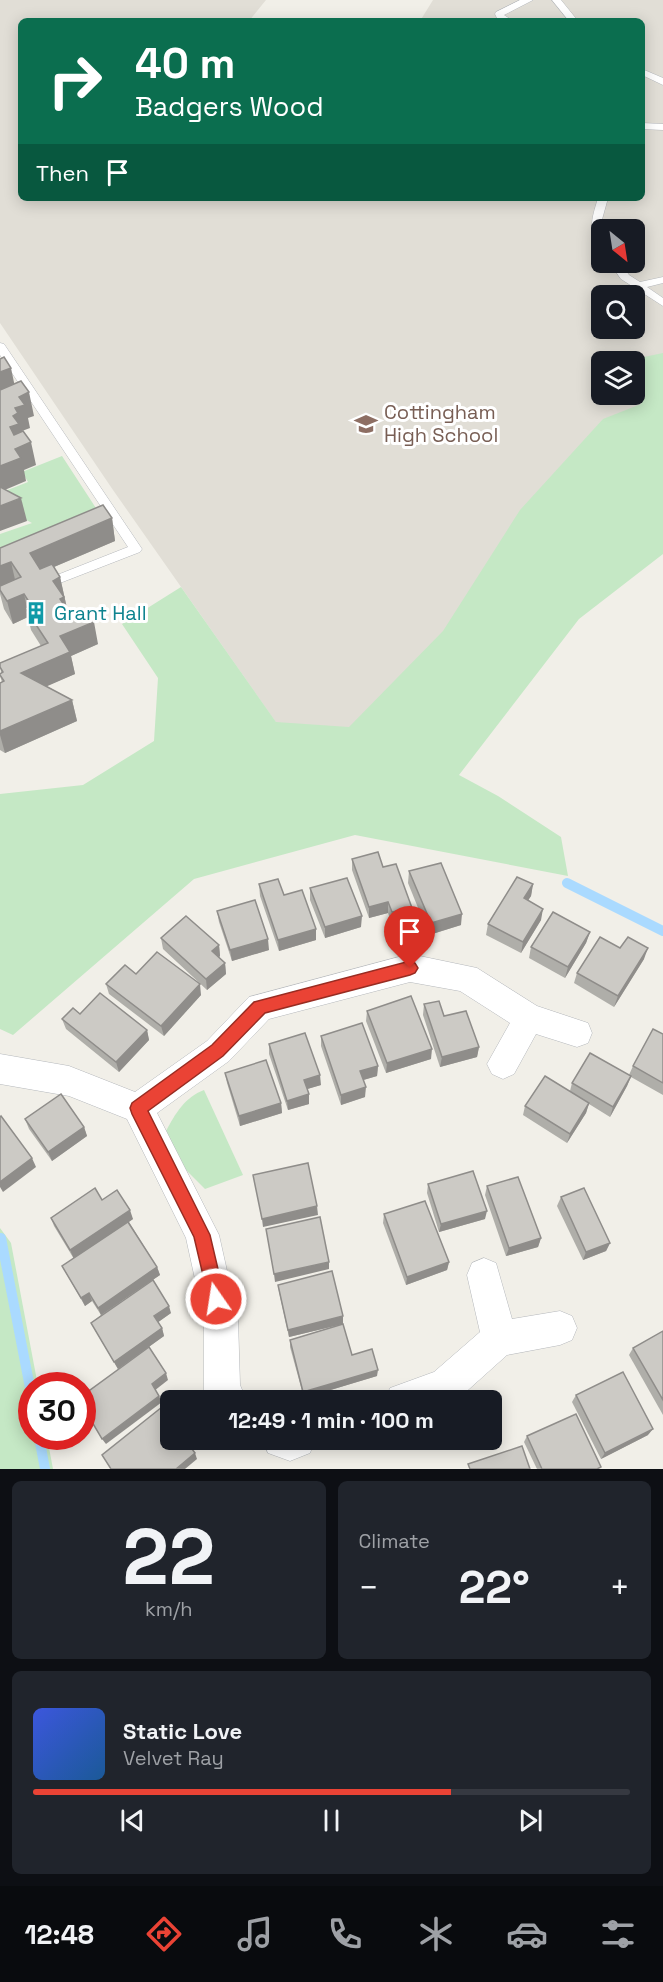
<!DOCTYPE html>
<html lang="en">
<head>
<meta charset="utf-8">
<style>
	:root { --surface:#171b24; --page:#20242c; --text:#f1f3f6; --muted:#9ea1a6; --line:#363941; --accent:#ea4335 }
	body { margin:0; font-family:"Space Grotesk",sans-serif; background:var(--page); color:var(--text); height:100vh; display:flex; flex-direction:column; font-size:22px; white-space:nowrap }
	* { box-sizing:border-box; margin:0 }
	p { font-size:20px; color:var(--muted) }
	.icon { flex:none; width:33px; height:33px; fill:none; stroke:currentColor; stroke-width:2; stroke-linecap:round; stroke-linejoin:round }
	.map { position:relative; height:1469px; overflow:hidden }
	.details { display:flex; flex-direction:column; gap:12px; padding:12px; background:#0d0f14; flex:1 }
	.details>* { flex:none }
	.hud { position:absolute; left:18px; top:18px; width:627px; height:183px; border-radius:9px; box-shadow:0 3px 15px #0003; background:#0b6e4f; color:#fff; overflow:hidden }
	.needle { width:39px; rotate:150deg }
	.fabs { position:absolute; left:591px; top:219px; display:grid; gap:12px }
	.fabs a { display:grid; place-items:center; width:54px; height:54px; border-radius:9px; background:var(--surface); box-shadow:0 3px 15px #0003; font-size:30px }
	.speed { position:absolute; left:18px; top:1372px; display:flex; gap:12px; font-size:30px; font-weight:700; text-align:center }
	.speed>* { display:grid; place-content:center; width:78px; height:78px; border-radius:50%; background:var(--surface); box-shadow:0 3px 15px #0003; line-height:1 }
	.speed .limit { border:9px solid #d22; background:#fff; color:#111 }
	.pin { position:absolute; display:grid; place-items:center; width:51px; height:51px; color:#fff; margin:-62px -26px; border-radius:50% 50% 50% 0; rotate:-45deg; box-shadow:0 0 6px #0007 }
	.pin .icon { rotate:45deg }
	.me { position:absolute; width:66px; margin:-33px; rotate:347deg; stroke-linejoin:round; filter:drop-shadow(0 0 4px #0008) }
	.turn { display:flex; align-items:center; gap:21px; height:126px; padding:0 18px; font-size:27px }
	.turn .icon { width:78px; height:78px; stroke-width:2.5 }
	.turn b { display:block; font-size:42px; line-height:51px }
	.then { display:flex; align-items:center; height:57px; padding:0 18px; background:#0003; gap:12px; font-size:22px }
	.big { font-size:45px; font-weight:700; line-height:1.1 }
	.details .card { flex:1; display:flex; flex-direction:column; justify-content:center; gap:9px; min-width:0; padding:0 21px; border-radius:9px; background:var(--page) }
	.details .dial { align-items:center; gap:0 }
	.dial b { font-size:78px; line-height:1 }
	.song { display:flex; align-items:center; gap:18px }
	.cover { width:72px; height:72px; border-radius:9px; background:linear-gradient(135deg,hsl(230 70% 55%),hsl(210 70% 35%)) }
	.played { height:6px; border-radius:3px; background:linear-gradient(90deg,var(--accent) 70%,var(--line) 70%) }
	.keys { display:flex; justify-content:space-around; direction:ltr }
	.heat { display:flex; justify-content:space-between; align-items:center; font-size:33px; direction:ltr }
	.details .tiles { flex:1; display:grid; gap:12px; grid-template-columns:1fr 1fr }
	.card:last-child { grid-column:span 2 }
	.trip { position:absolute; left:160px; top:1390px; width:342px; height:60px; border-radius:9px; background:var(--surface); box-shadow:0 3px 15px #0003; font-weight:700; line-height:60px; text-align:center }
	.tab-bar { display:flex; height:96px; justify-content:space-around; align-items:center; background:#090b0e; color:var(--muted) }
	.tab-bar .icon { width:42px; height:42px }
	.tab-bar .selected { color:var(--accent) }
	.tab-bar b { font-size:27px; color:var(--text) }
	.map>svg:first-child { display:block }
	.education { fill:#e1ded6; fill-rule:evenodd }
	.green { fill:#c5e8c5 }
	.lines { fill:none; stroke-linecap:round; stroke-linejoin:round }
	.stream { stroke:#aadaff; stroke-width:10 }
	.lane-casing { stroke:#b5b8bc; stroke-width:1 }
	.street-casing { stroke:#b5b8bc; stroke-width:1 }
	.lane { fill:#fff; fill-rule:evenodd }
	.street { fill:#fff; fill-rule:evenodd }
	.wall { fill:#afaea9 }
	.shaded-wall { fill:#8f8d8a }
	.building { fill:#cccac5; stroke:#8f8d8a; stroke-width:1.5 }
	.route { fill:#ea4335; stroke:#982c22; stroke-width:1.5 }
	.labels { text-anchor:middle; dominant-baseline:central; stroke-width:6; stroke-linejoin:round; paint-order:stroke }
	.education-label { font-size:20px; fill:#785e54; stroke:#fff; text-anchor:start }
	.culture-label { font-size:20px; fill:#0d838f; stroke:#fff; text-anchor:start }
</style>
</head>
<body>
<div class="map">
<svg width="663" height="1469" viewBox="0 0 663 1469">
	<rect width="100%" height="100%" fill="#f1efe8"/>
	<path class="education" d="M 0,0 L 266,0 L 249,21 L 21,21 L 21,198 L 642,198 L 642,21 L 420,21 L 433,0 L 663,0 L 663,470 L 355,835 L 113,490 L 0,323 ZM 602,230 L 634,230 L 634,262 L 602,262 ZM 602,296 L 634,296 L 634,328 L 602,328 ZM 602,362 L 634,362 L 634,394 L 602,394 Z"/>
	<g class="green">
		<polygon points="663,353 663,554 579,619 459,775 498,796 561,837 568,876 355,835 194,879 13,1035 0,1029 0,794 83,785 154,741 158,678 122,624 181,587 276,722 349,727 443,631 520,510 603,419 641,404 644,357"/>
		<polygon points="62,456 107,525 0,571 0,534 32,523 0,506 0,493 28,482 22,472"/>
		<path d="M 204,1090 L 243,1175 L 205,1189 L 182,1166 L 166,1131 C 175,1114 185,1097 204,1090 Z"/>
		<polygon points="0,1228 11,1243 38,1386 32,1386 32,1437 47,1437 53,1469 0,1469"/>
	</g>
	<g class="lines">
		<g class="stream">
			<polyline points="567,883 663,931"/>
			<polyline points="1,1238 32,1398"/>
			<polyline points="39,1437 45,1469"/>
		</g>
		<g class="lane-casing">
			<g id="lane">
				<polygon points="520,0 533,0 504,15 513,21 498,20 495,14 496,12"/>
				<polygon points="552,0 561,0 578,21 569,21"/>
				<polygon points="642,69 663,78 663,85 642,75"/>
				<polygon points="642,123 663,124 663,130 642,129"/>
				<path d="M 598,198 L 608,198 L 601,223 L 603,230 L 602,230 L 602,244 C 585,235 594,212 598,198 Z"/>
				<polygon points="609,262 620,262 629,275 640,282 663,277 663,283 647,287 663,298 663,306 621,279"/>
				<polygon points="0,343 4,344 140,546 142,549 140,552 60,583 52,583 50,580 52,577 128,547 0,355"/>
			</g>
		</g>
		<g class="street-casing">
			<g id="street">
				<polygon points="410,954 477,968 537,1006 588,1023 592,1033 588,1043 577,1047 536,1034 514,1074 503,1079 492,1074 487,1064 510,1023 460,991 410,982 269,1019 229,1061 157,1113 219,1235 238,1320 240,1385 247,1401 209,1401 204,1390 204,1320 186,1238 127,1119 69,1096 0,1084 0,1054 69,1066 135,1092 207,1041 249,997"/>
				<polygon points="484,1258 496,1263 512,1319 560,1311 572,1316 577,1328 572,1340 560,1345 507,1355 458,1399 452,1401 385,1401 390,1388 434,1372 480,1332 467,1275 472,1263"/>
				<polygon points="263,1440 315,1440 310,1453 290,1461 268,1453"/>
			</g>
		</g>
		<use href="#lane" class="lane"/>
		<use href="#street" class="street"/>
	</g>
	<g class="wall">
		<polygon points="112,518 115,541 54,567 60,577 69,617 98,644 71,656 75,674 46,686 72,700 77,721 5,753 0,750 0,683 2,682 0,676 1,673 0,663 41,646 31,630 28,617 13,624 4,609 0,594 0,548"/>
		<polygon points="352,859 383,867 412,908 411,919 392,924 388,913 369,918 352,870"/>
		<polygon points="409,871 461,925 429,935 408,883"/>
		<polygon points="259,884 284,895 316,940 279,951 260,896"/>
		<polygon points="533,884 531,896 528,900 541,920 521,953 486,935 488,924"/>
		<polygon points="310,888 361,927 325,938 310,900"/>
		<polygon points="217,911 269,950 232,961 219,922"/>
		<polygon points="590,932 586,943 565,978 529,958 531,947"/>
		<polygon points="161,938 219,945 220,956 219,958 225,963 226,974 207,990 163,949"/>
		<polygon points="620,948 644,959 614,1007 574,983 577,973"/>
		<polygon points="136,974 201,995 164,1036 109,994 106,984"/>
		<polygon points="424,1004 444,1016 479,1047 477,1057 440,1067 423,1015"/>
		<polygon points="367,1011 431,1059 386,1073 366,1021"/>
		<polygon points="80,1014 147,1030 149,1040 119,1072 66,1029 62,1019"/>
		<polygon points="663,1034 663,1095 631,1077 627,1086 610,1117 589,1104 586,1113 567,1143 523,1115 525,1106 570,1091 572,1083 629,1075 633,1066"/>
		<polygon points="321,1036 378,1066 377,1076 363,1080 365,1097 341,1105 321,1046"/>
		<polygon points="269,1044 321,1085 307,1089 309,1094 309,1104 288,1110 269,1054"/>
		<polygon points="225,1073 281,1103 282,1113 240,1126 227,1083"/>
		<polygon points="25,1119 84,1127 87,1136 52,1161 29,1129"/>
		<polygon points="428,1184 485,1219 439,1232 427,1193"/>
		<polygon points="487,1186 541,1238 538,1247 506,1256 485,1195"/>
		<polygon points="561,1197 610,1243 606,1251 583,1260 557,1206"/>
		<polygon points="102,1200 133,1219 129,1222 157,1267 160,1275 120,1302 171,1313 158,1322 162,1328 164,1336 118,1369 91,1323 101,1315 92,1301 85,1306 62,1266 74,1259 54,1226 51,1218"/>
		<polygon points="384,1214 449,1262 447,1270 406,1285 383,1223"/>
		<polygon points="278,1285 343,1324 289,1337 279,1292"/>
		<polygon points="663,1331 663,1415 629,1355 633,1348"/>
		<polygon points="290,1340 352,1355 377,1376 304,1398 290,1347"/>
		<polygon points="576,1395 648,1435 601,1459 572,1402"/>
		<polygon points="527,1436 599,1469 537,1469 524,1442"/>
	</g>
	<g class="shaded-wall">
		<polygon points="11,368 16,392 0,398 0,372"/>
		<polygon points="29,392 34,416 28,418 30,428 22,431 23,437 31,442 36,465 24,470 26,481 0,492 0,466 15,408 19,397"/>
		<polygon points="21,498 27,521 0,531 0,506"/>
		<polygon points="112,518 115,541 35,575 30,553"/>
		<polygon points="11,562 16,584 0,590 0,566"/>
		<polygon points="60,577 72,631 62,635 57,613 53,581"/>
		<polygon points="24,594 28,612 25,608 28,617 13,624 7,601"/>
		<polygon points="94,622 98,644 71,656 75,674 27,695 21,673 60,636"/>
		<polygon points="72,700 77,721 5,753 0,735 0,731"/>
		<polygon points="533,884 531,896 522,910 524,898"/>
		<polygon points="388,902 388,913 369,918 369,907"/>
		<polygon points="412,908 411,919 392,924 392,912"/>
		<polygon points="543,909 541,920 521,953 523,942"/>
		<polygon points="462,914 461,925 429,935 431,923"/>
		<polygon points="362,916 361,927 325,938 325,927"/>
		<polygon points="316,929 316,940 279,951 278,940"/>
		<polygon points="590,932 586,943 565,978 568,967"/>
		<polygon points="268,939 269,950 232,961 230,950"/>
		<polygon points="219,945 220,956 213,962 212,951"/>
		<polygon points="648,948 644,959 614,1007 618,996"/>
		<polygon points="225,963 226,974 207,990 206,979"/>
		<polygon points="200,984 201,995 164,1036 161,1026"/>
		<polygon points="147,1030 149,1040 119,1072 116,1062"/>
		<polygon points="479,1047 477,1057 440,1067 442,1057"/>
		<polygon points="432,1049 431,1059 386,1073 387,1063"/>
		<polygon points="378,1066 377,1076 360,1081 360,1071"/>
		<polygon points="320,1075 321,1085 304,1090 304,1080"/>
		<polygon points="631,1076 627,1086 610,1117 613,1107"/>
		<polygon points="366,1087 365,1097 341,1105 341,1095"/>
		<polygon points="309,1094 309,1104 288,1110 287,1101"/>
		<polygon points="281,1103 282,1113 240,1126 239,1116"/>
		<polygon points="589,1103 586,1113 567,1143 570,1134"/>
		<polygon points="84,1127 87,1136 52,1161 48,1152"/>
		<polygon points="32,1158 36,1167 3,1192 0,1187 0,1182"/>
		<polygon points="317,1206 318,1215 263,1227 262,1219"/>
		<polygon points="130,1210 133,1219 74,1259 70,1250"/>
		<polygon points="487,1211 485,1219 439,1232 441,1224"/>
		<polygon points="541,1238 538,1247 506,1256 509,1248"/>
		<polygon points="610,1243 606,1251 583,1260 586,1252"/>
		<polygon points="329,1262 329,1269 275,1282 274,1274"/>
		<polygon points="449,1262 447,1270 406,1285 407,1277"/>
		<polygon points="157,1267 160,1275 101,1315 98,1308"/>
		<polygon points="89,1293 92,1301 85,1306 81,1298"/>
		<polygon points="169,1306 171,1313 157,1323 154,1316"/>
		<polygon points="343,1316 343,1324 289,1337 288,1330"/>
		<polygon points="162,1328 164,1336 118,1369 114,1362"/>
		<polygon points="378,1370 377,1376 304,1398 303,1392"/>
		<polygon points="166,1373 168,1380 154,1391 152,1384"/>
		<polygon points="159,1396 162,1402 106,1444 102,1439"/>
		<polygon points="653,1429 648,1435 601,1459 605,1453"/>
		<polygon points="195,1453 197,1459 185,1469 176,1469"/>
	</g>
	<g class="building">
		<polygon points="4,357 11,368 0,372 0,359"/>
		<polygon points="21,381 29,392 19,397 25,405 15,408 18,413 13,416 19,424 10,427 14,435 23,431 31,442 15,449 21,458 0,466 0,390"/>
		<polygon points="0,487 21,498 0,506"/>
		<polygon points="103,505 112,518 30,553 40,569 52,564 60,577 53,581 64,597 60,599 67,609 57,613 62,620 86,610 94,622 60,636 70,652 21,673 72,700 0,731 0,683 4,681 0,675 0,674 3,672 0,667 0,663 48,643 25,608 31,605 24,594 7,601 0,590 0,586 21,577 11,562 0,566 0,548"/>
		<polygon points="378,852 383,867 396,864 412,908 392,912 388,902 369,907 352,859"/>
		<polygon points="441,863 462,914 431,923 409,871"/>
		<polygon points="517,877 533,884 524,898 543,909 523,942 488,924"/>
		<polygon points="347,878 362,916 325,927 310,888"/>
		<polygon points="278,879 284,895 302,890 316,929 278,940 259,884"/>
		<polygon points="255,900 268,939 230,950 217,911"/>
		<polygon points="553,912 590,932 568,967 531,947"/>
		<polygon points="186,916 219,945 212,951 225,963 206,979 161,938"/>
		<polygon points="600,937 620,948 628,937 648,948 618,996 577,973"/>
		<polygon points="157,952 200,984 161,1026 106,984 125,965 136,974"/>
		<polygon points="100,993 147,1030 116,1062 62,1019 73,1008 80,1014"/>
		<polygon points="411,996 432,1049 387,1063 367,1011"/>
		<polygon points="439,1001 444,1016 466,1011 479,1047 442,1057 424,1004"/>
		<polygon points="362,1023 378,1066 360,1071 366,1087 341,1095 321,1036"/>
		<polygon points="653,1029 663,1034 663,1083 633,1066"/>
		<polygon points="305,1033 320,1075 304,1080 309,1094 287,1101 269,1044"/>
		<polygon points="590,1053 631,1076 613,1107 572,1083"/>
		<polygon points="266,1060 281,1103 239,1116 225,1073"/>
		<polygon points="545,1076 589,1103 570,1134 525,1106"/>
		<polygon points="61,1094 84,1127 48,1152 25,1119"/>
		<polygon points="1,1116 32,1158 0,1182 0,1117"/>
		<polygon points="308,1163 317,1206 262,1219 253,1175"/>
		<polygon points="473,1171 487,1211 441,1224 428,1184"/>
		<polygon points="518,1177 541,1238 509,1248 487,1186"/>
		<polygon points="95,1188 102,1200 117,1190 130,1210 70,1250 51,1218"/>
		<polygon points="584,1188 610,1243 586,1252 561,1197"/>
		<polygon points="425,1201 449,1262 407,1277 384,1214"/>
		<polygon points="320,1217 329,1262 274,1274 266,1229"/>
		<polygon points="128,1222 157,1267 98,1308 89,1293 81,1298 62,1266"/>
		<polygon points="332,1271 343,1316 288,1330 278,1285"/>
		<polygon points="153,1280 169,1306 154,1316 162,1328 114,1362 91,1323"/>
		<polygon points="343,1324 352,1355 372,1349 378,1370 303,1392 290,1340"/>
		<polygon points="663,1331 663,1400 633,1348"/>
		<polygon points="149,1347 166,1373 152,1384 159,1396 102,1439 82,1405 82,1396"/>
		<polygon points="623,1372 653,1429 605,1453 576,1395"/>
		<polygon points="162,1407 171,1420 171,1440 185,1440 195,1453 176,1469 111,1469 102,1455"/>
		<polygon points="576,1414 601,1467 597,1469 542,1469 527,1436"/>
		<polygon points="522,1446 530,1469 470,1469 468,1464"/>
	</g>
	<polygon class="route" points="410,961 415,963 418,968 415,973 410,975 265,1013 223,1056 148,1111 210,1235 225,1299 223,1305 216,1307 210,1305 194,1237 132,1114 130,1108 132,1103 212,1045 254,1002"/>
	<defs>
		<g id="school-bare" transform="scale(1.8)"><path d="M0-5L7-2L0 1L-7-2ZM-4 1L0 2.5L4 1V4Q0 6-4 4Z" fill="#8d6e63" stroke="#fff" stroke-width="2.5" paint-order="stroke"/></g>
		<g id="building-bare" transform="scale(1.8)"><path d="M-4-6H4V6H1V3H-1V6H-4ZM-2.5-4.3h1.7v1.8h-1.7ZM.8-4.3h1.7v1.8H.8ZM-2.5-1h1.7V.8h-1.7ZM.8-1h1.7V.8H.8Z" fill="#0f9aa8" stroke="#fff" stroke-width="2.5" paint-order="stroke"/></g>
	</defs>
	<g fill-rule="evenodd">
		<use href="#school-bare" x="366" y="424"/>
		<use href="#building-bare" x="36" y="613"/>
	</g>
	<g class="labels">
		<g class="education-label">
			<text x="384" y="412">Cottingham<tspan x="384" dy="23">High School</tspan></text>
		</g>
		<g class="culture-label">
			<text x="54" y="613">Grant Hall</text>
		</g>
	</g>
</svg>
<div class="fabs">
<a><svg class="needle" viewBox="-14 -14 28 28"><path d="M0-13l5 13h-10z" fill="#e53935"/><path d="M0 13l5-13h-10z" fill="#9ea1a6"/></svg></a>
<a><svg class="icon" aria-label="search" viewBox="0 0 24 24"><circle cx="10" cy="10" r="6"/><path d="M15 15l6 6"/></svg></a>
<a><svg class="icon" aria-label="layers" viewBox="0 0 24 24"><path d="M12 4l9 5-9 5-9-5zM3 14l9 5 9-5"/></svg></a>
</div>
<div class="speed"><div class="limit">30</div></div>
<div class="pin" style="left:410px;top:968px;background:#d93025"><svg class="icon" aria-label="arrive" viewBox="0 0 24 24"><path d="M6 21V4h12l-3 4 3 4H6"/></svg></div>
<svg class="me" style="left:216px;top:1299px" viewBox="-20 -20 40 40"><circle r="17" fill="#ea4335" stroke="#fff" stroke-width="3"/><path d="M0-11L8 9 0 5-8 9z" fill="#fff"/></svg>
<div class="trip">12:49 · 1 min · 100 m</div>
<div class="hud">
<div class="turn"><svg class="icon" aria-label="right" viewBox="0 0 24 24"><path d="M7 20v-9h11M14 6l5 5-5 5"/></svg><div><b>40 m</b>Badgers Wood</div></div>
<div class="then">Then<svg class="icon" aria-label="arrive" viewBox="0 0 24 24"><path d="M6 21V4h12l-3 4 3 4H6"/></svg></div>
</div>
</div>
<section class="details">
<div class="tiles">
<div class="card dial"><b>22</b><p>km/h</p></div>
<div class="card"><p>Climate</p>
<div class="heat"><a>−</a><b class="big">22°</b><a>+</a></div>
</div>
<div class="card">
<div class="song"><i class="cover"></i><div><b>Static Love</b><p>Velvet Ray</p></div></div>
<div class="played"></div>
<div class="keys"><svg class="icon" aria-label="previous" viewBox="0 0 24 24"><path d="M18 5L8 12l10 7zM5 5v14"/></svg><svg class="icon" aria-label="pause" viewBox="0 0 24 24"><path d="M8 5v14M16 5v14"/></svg><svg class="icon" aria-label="next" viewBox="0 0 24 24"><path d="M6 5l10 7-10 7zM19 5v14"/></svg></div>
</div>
</div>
</section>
<nav class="tab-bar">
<b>12:48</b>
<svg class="icon selected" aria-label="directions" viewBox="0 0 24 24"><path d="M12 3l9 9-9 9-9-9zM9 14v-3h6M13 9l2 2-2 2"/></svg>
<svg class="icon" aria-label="music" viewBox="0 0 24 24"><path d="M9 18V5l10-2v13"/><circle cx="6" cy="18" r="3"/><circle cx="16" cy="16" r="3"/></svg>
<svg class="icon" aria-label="phone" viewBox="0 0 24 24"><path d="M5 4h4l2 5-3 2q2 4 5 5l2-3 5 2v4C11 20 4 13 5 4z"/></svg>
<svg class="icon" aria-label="climate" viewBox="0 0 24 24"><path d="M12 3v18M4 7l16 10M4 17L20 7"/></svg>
<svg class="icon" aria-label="car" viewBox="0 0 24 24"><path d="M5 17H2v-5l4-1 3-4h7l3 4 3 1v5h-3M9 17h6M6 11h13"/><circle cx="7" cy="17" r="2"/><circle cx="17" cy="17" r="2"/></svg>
<svg class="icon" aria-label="filters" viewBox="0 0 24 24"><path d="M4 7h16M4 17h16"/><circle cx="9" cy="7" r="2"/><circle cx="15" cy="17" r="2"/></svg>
</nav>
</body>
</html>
